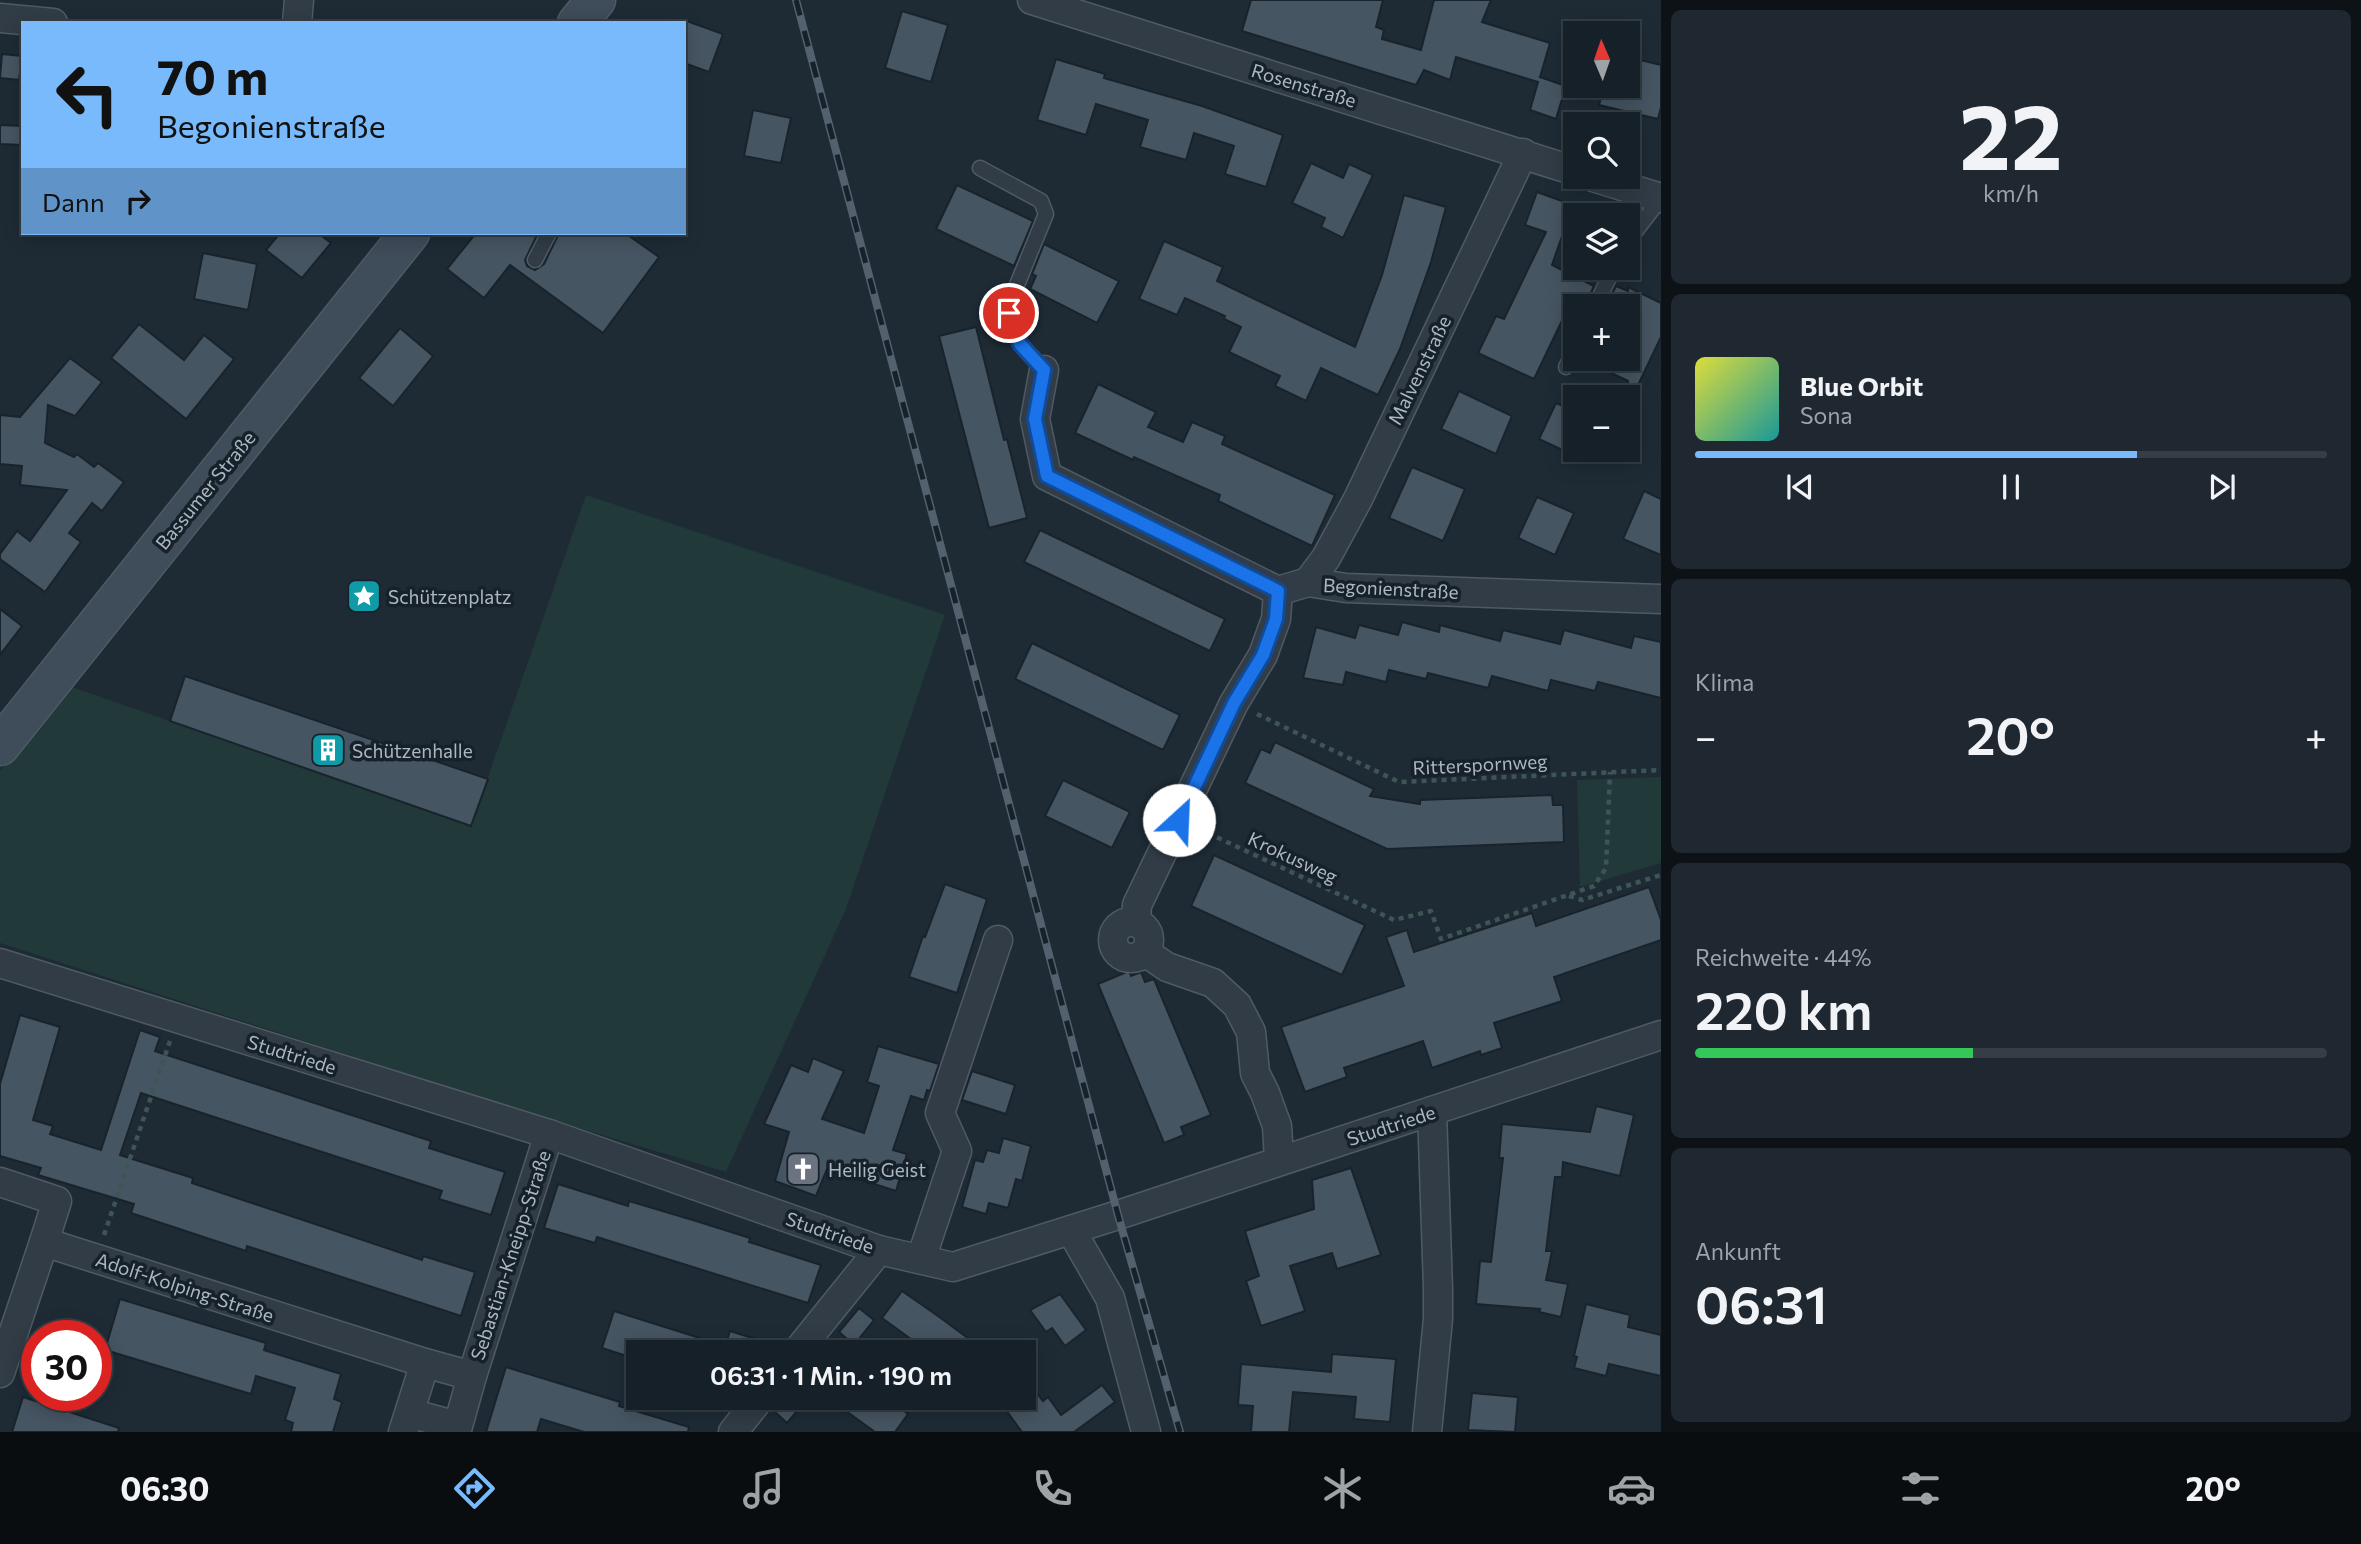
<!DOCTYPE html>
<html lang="de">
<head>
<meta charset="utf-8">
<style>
	:root { --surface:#162028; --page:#1f2830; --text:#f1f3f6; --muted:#9ea3a8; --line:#353e45; --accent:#78bafb }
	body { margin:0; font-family:Commissioner,sans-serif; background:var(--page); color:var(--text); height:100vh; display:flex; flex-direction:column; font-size:26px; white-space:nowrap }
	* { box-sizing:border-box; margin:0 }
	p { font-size:23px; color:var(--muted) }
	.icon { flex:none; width:38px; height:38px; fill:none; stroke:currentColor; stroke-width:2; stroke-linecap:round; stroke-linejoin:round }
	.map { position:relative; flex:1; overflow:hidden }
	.side { display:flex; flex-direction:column; gap:10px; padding:10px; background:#0c1216; width:700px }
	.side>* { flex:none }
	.guide { position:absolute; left:21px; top:21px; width:665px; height:214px; border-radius:0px; box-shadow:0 4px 18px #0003,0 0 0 2px var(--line); background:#78bafb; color:#111; overflow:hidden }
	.needle { width:46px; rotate:358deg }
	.controls { position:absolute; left:1563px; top:21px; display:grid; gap:14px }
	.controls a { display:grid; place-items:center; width:77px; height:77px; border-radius:0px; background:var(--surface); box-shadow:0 4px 18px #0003,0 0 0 2px var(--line); font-size:35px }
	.speed { position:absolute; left:21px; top:1320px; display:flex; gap:14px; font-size:35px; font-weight:700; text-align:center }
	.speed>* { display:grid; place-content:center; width:91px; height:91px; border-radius:50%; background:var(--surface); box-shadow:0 4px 18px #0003,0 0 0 2px var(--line); line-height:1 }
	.speed .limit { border:10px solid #d22; background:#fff; color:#111 }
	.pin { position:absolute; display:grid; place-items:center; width:60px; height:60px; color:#fff; margin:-30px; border:4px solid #fff; border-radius:50%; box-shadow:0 2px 7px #0007 }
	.me { position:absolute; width:77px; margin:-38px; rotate:25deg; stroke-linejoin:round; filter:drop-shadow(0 0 5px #0008) }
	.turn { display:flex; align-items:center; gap:24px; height:147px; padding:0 21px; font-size:32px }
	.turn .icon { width:91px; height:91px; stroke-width:2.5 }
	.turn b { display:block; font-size:49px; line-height:60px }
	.then { display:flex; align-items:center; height:66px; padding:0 21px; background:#0003; gap:14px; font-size:26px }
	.big { font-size:52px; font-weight:600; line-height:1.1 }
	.side .card { flex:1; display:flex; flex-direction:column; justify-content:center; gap:10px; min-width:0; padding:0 24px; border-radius:10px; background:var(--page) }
	.side .dial { align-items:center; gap:0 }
	.dial b { font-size:91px; line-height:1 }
	.song { display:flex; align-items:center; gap:21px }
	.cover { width:84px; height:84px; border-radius:10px; background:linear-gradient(135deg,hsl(60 70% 55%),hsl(180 70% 35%)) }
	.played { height:7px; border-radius:4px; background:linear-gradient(90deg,var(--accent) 70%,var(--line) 70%) }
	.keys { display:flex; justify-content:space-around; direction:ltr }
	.heat { display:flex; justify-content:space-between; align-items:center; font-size:38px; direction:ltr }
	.charge { height:10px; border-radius:5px; background:linear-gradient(90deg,#34c759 44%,var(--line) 0) }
	.trip { position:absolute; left:626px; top:1340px; width:410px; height:70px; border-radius:0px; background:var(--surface); box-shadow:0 4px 18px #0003,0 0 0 2px var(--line); font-weight:600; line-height:70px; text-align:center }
	.tabs { display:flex; height:112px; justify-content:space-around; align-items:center; background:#090d10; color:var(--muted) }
	.tabs .icon { width:49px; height:49px }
	.tabs .current { color:var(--accent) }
	.tabs b { font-size:32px; color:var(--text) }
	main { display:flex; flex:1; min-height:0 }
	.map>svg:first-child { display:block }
	.green { fill:#213938 }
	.building { fill:#465562; stroke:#19232c; stroke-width:2 }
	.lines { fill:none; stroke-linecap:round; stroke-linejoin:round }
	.lane-casing { stroke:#4f5a64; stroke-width:17 }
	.street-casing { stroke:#4f5a64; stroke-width:31 }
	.secondary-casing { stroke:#4f5a64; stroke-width:41 }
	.path { stroke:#3f5555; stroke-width:4.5; stroke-dasharray:5 5; stroke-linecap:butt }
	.lane { stroke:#313c46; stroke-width:14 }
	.street { stroke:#313c46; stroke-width:28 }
	.secondary { stroke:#3f4c59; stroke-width:38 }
	.rail-casing { stroke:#53616e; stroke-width:8 }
	.rail { stroke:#17212a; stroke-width:5; stroke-dasharray:16; stroke-linecap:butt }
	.route-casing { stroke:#114b97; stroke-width:18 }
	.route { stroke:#1a73e8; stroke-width:12 }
	.labels { text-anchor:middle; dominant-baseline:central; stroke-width:7; stroke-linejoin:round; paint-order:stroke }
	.street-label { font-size:19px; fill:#abb7c4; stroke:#17212a }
	.poi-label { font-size:19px; fill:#abb7c4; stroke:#17212a; text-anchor:start }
</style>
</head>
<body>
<main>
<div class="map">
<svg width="1661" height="1432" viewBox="0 0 1661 1432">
	<rect width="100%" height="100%" fill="#1e2b35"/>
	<g class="green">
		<polygon points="586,495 945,615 846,909 726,1172 515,1109 0,943 0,771 69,686 471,826"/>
		<polygon points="1661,777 1661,863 1580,887 1577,780"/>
	</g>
	<g class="building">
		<polygon points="1251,0 1383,0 1376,27 1384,30 1382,39 1421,50 1434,0 1491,0 1482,22 1550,43 1540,77 1566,86 1556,119 1530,110 1538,82 1456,57 1450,80 1424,70 1416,85 1242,31"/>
		<polygon points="902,11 948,25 931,82 885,68"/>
		<polygon points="684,20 723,34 709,72 684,63"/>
		<polygon points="2,54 22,56 19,80 0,78"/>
		<polygon points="1628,57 1661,65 1661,107 1658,119 1599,105 1604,86 1628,86"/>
		<polygon points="1056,59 1105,74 1104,78 1202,106 1283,135 1266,187 1225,174 1234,146 1194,133 1186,160 1140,147 1148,120 1096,104 1086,135 1037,120"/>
		<polygon points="753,110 791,118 781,163 744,156"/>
		<polygon points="0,125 23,126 23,145 0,144"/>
		<polygon points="1311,163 1343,178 1349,164 1373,175 1343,238 1321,227 1325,218 1292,203"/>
		<polygon points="957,185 1033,221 1014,266 936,229"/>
		<polygon points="1537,192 1573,205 1552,265 1594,286 1585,306 1569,306 1534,379 1478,353 1496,316 1504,319 1546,232 1525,225"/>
		<polygon points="1404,195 1446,207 1431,262 1400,349 1378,395 1321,368 1306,401 1275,386 1280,376 1229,352 1241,327 1224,319 1225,316 1185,298 1177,315 1139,299 1164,241 1223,267 1217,281 1355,347 1382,275"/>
		<polygon points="280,233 318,233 331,243 302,278 266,250"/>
		<polygon points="476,233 538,233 525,260 527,266 535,270 544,264 559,233 625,233 659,257 603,333 510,265 484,298 447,269"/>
		<polygon points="1044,244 1119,281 1097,323 1030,289 1036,276 1032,274"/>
		<polygon points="203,253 257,264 248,310 194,299"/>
		<polygon points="1616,286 1628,291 1628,287 1661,303 1661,337 1628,406 1628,381 1582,359 1628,359 1628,306 1606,306"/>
		<polygon points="139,324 184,360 204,335 234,359 186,419 111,358"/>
		<polygon points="976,327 1004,440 1007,439 1027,518 989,528 939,336"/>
		<polygon points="400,328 433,356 393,406 359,378"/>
		<polygon points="70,358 102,382 75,416 48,405 45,443 74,457 77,454 94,467 98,463 124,482 102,511 92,503 69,533 81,542 45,592 0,559 0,554 17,531 30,541 67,490 20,485 22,466 0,464 0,415 20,417"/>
		<polygon points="1098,384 1156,412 1148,427 1183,442 1192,422 1225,436 1222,444 1335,495 1312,546 1218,501 1220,495 1134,457 1133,460 1075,433"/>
		<polygon points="1459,391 1512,416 1496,454 1441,429"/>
		<polygon points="1556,403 1575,411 1575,456 1539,439"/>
		<polygon points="1412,467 1465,489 1443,541 1389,518"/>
		<polygon points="1644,491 1661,499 1661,555 1623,539"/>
		<polygon points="1537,497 1574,513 1555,555 1518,538"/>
		<polygon points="1040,530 1225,619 1210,651 1024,562"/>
		<polygon points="0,609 22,626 0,655"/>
		<polygon points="1402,622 1439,632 1440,625 1500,641 1503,630 1560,644 1564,630 1631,648 1634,636 1661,642 1661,698 1598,682 1595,691 1551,680 1548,691 1492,676 1488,688 1428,673 1426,679 1389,670 1386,682 1346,672 1343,685 1303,678 1316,627 1355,638 1359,625 1398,635"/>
		<polygon points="1032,643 1180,715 1163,750 1015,679"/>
		<polygon points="185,676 488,779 471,826 170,721"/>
		<polygon points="1275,742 1374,789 1370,796 1420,804 1420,800 1552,795 1553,805 1563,805 1564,842 1387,849 1245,783 1261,749 1270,753"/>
		<polygon points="1063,780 1130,812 1112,848 1045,816"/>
		<polygon points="1214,855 1365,925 1342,975 1191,906"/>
		<polygon points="945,884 987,899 957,993 909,977 923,936 925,937"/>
		<polygon points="1649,887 1661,920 1661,940 1554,977 1562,1001 1494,1023 1502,1048 1481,1055 1480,1051 1432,1068 1423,1041 1344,1068 1347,1077 1305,1092 1281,1027 1404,986 1386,937 1407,930 1414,952 1532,913 1536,926"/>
		<polygon points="1129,971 1131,976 1141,972 1145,982 1154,979 1211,1115 1181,1127 1184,1135 1164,1143 1098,984"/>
		<polygon points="20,1015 60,1027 33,1120 53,1126 50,1134 101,1150 140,1030 160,1037 155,1051 431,1141 429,1148 505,1172 491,1215 439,1199 442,1191 141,1093 120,1155 193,1178 192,1183 333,1230 422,1260 423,1256 475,1272 461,1316 247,1246 246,1251 131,1213 134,1204 38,1175 41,1168 0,1156 0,1084"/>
		<polygon points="878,1046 939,1064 930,1091 927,1090 924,1100 911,1096 893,1150 907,1154 896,1191 827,1169 816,1196 775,1181 789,1132 764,1124 791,1065 808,1072 813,1058 844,1071 822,1119 864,1133 879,1086 867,1082"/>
		<polygon points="972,1071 1015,1085 1006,1114 962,1100"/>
		<polygon points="1596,1106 1634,1115 1620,1176 1563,1162 1562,1177 1555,1177 1546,1251 1552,1251 1546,1280 1568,1284 1561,1317 1539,1312 1540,1309 1476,1304 1480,1261 1491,1262 1503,1158 1499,1158 1502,1124 1590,1132"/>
		<polygon points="1003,1138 1031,1146 1022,1181 1016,1179 1008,1208 989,1203 986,1214 962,1207 975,1160 983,1162 987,1150 999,1153"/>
		<polygon points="1351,1168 1381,1255 1337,1269 1332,1253 1290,1266 1305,1311 1261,1326 1246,1281 1259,1276 1245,1231 1314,1209 1312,1180"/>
		<polygon points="558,1184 628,1206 629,1201 696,1221 750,1238 749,1242 821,1265 808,1303 597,1237 595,1243 544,1228"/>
		<polygon points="902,1291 938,1316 988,1353 930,1353 882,1318"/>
		<polygon points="1060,1294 1086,1330 1065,1346 1052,1328 1046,1332 1030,1310"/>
		<polygon points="120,1299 266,1343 264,1350 341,1374 334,1399 342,1402 333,1432 291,1432 293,1423 285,1420 295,1388 256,1376 251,1394 105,1350"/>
		<polygon points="1586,1304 1630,1315 1628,1327 1661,1335 1661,1376 1609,1364 1606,1376 1574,1368 1577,1357 1574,1356"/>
		<polygon points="859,1308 874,1320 854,1345 839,1332"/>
		<polygon points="614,1311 725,1346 730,1331 781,1347 780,1353 639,1353 639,1360 602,1348"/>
		<polygon points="1332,1354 1396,1359 1390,1422 1354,1419 1356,1397 1293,1392 1289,1432 1251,1432 1253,1406 1238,1405 1241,1364 1331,1372"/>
		<polygon points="506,1367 620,1402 619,1406 689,1427 688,1432 584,1432 541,1419 537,1432 486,1432"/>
		<polygon points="1024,1376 1043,1401 1048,1397 1061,1415 1102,1385 1115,1402 1074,1432 1022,1432 997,1398 1024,1398"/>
		<polygon points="1472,1393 1518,1397 1515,1432 1468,1430"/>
		<polygon points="23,1397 119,1428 118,1432 12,1432"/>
		<polygon points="783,1398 808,1398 787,1423 773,1410"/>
		<polygon points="828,1398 886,1398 908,1414 895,1432 875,1432"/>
	</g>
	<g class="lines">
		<g class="lane-casing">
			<g id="lane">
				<polyline points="980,168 1041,201 1046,214 1008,307 1011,326 1020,344 1044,370"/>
				<polyline points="1628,241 1661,198"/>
				<polyline points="535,260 549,233"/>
				<polyline points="1595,306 1614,268"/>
				<polyline points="1566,367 1575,349"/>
			</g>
		</g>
		<g class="street-casing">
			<g id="street">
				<polyline points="1032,0 1575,171"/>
				<polyline points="0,18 53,23"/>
				<polyline points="297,23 299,0"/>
				<polyline points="1593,177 1661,198"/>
				<polyline points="1044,370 1035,419 1047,476 1278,591 1308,582 1346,588 1661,599"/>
				<polyline points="1308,582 1326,558 1358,499 1523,153"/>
				<polyline points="1136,921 1137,905 1234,703 1263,655 1276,619 1278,591"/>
				<circle cx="1131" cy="940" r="18"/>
				<polyline points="1145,952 1167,967 1213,983 1237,1005 1251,1032 1255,1073 1265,1093 1277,1126 1279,1160"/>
				<polyline points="0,963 549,1134 879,1250 953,1267 1118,1215 1661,1035"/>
				<polyline points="0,1182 57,1201 44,1242 425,1363"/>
				<polyline points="1071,1230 1110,1298 1146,1432"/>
				<polyline points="921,1259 957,1151 940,1113 998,940"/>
				<polyline points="796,1353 879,1250"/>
				<polyline points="0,1373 44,1242"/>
				<polyline points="472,1376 549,1134"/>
				<polyline points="403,1432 425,1363 472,1376 458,1426 409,1413"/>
				<polyline points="733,1432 760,1398"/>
				<polyline points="1427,1432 1438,1319 1438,1288 1432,1111"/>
			</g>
		</g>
		<g class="secondary-casing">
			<g id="secondary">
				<polyline points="577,23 596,0"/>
				<polyline points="0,746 410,233"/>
			</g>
		</g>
		<g class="path">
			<polyline points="1257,714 1399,782 1661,770"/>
			<polyline points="1199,829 1394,920 1431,911 1441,939 1594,886 1606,868 1610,772"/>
			<polyline points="1569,896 1582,900 1661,875"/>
			<polyline points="104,1235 170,1041"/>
		</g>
		<use href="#lane" class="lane"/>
		<use href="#street" class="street"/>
		<use href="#secondary" class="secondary"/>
		<g class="rail-casing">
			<polyline id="rail" points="796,0 1118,1215 1180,1432"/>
		</g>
		<use href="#rail" class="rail"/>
	</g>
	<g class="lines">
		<g class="route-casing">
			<polyline id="route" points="1009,313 1020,344 1044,370 1035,419 1047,476 1278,591 1276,619 1263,655 1234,703 1179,820"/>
		</g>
		<use href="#route" class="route"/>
	</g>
	<defs>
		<g id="sight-square" transform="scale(1.75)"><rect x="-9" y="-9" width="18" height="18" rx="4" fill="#0f9aa8" stroke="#17212a"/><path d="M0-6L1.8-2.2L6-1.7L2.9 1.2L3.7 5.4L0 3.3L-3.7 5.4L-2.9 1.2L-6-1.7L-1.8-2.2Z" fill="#fff"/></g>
		<g id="building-square" transform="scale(1.75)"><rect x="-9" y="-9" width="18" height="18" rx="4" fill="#0f9aa8" stroke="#17212a"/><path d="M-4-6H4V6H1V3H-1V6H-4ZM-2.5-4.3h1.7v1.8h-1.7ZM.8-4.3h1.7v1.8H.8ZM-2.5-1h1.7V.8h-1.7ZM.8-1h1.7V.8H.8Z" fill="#fff"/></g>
		<g id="church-square" transform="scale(1.75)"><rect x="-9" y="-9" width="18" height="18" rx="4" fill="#6b7280" stroke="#17212a"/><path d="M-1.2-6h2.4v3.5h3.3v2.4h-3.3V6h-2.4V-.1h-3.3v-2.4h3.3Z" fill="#fff"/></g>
	</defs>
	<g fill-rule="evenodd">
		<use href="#sight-square" x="364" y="596"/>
		<use href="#building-square" x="328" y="750"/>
		<use href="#church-square" x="803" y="1169"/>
	</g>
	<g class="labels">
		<g class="street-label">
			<text transform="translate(1304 85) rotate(17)">Rosenstraße</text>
			<text transform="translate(1419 370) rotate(-64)">Malvenstraße</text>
			<text transform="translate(205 490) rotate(-51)">Bassumer Straße</text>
			<text transform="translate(1391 588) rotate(3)">Begonienstraße</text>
			<text transform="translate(1480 764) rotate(-3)">Ritterspornweg</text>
			<text transform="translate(1293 857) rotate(25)">Krokusweg</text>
			<text transform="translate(292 1054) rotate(17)">Studtriede</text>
			<text transform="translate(1391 1125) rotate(-18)">Studtriede</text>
			<text transform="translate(830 1232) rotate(19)">Studtriede</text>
			<text transform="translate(510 1255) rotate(-72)">Sebastian-Kneipp-Straße</text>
			<text transform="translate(185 1287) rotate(18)">Adolf-Kolping-Straße</text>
		</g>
		<g class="poi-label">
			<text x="388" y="596">Schützenplatz</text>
			<text x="352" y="750">Schützenhalle</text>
			<text x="828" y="1169">Heilig Geist</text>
		</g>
	</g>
</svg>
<div class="controls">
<a><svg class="needle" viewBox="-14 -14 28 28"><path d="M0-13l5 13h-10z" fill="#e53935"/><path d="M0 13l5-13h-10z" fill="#9ea3a8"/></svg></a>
<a><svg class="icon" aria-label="search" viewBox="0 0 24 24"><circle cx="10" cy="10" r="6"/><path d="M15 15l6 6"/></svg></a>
<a><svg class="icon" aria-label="layers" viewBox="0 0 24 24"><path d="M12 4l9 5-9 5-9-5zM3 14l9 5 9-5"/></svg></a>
<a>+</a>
<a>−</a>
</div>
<div class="speed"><div class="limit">30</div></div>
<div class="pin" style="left:1009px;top:313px;background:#d93025"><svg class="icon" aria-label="arrive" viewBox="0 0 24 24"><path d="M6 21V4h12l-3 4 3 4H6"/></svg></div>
<svg class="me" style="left:1179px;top:820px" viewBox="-20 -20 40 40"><circle r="19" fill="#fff"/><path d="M0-13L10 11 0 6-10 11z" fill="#1a73e8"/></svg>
<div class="trip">06:31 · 1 Min. · 190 m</div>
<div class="guide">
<div class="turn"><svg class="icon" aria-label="left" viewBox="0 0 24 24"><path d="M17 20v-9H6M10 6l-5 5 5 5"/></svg><div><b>70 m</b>Begonienstraße</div></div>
<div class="then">Dann<svg class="icon" aria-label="right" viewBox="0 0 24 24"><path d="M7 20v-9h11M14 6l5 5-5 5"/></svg></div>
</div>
</div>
<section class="side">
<div class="card dial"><b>22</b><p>km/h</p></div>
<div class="card">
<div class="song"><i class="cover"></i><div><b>Blue Orbit</b><p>Sona</p></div></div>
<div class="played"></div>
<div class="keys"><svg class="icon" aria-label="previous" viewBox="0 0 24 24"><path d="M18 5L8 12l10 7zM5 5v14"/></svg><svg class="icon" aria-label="pause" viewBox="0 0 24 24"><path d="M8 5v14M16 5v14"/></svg><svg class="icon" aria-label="next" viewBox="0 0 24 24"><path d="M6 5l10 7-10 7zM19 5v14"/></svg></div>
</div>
<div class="card"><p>Klima</p>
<div class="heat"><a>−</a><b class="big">20°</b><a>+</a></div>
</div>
<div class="card"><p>Reichweite · 44%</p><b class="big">220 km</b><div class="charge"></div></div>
<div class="card"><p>Ankunft</p><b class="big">06:31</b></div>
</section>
</main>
<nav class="tabs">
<b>06:30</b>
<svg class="icon current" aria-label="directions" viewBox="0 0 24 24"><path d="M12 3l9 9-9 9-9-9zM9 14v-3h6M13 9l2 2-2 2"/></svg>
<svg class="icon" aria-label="music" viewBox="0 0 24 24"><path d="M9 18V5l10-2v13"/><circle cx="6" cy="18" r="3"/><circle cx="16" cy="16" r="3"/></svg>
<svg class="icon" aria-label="phone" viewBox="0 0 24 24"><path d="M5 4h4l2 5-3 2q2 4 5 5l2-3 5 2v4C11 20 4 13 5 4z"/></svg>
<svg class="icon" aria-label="climate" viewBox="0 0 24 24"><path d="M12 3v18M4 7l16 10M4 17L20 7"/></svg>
<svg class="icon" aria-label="car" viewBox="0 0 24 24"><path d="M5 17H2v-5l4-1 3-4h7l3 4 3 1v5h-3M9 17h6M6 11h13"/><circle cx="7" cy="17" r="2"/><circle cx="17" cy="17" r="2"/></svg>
<svg class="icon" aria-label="filters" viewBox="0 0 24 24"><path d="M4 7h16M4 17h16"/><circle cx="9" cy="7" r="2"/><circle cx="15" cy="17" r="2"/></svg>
<b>20°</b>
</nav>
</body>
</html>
